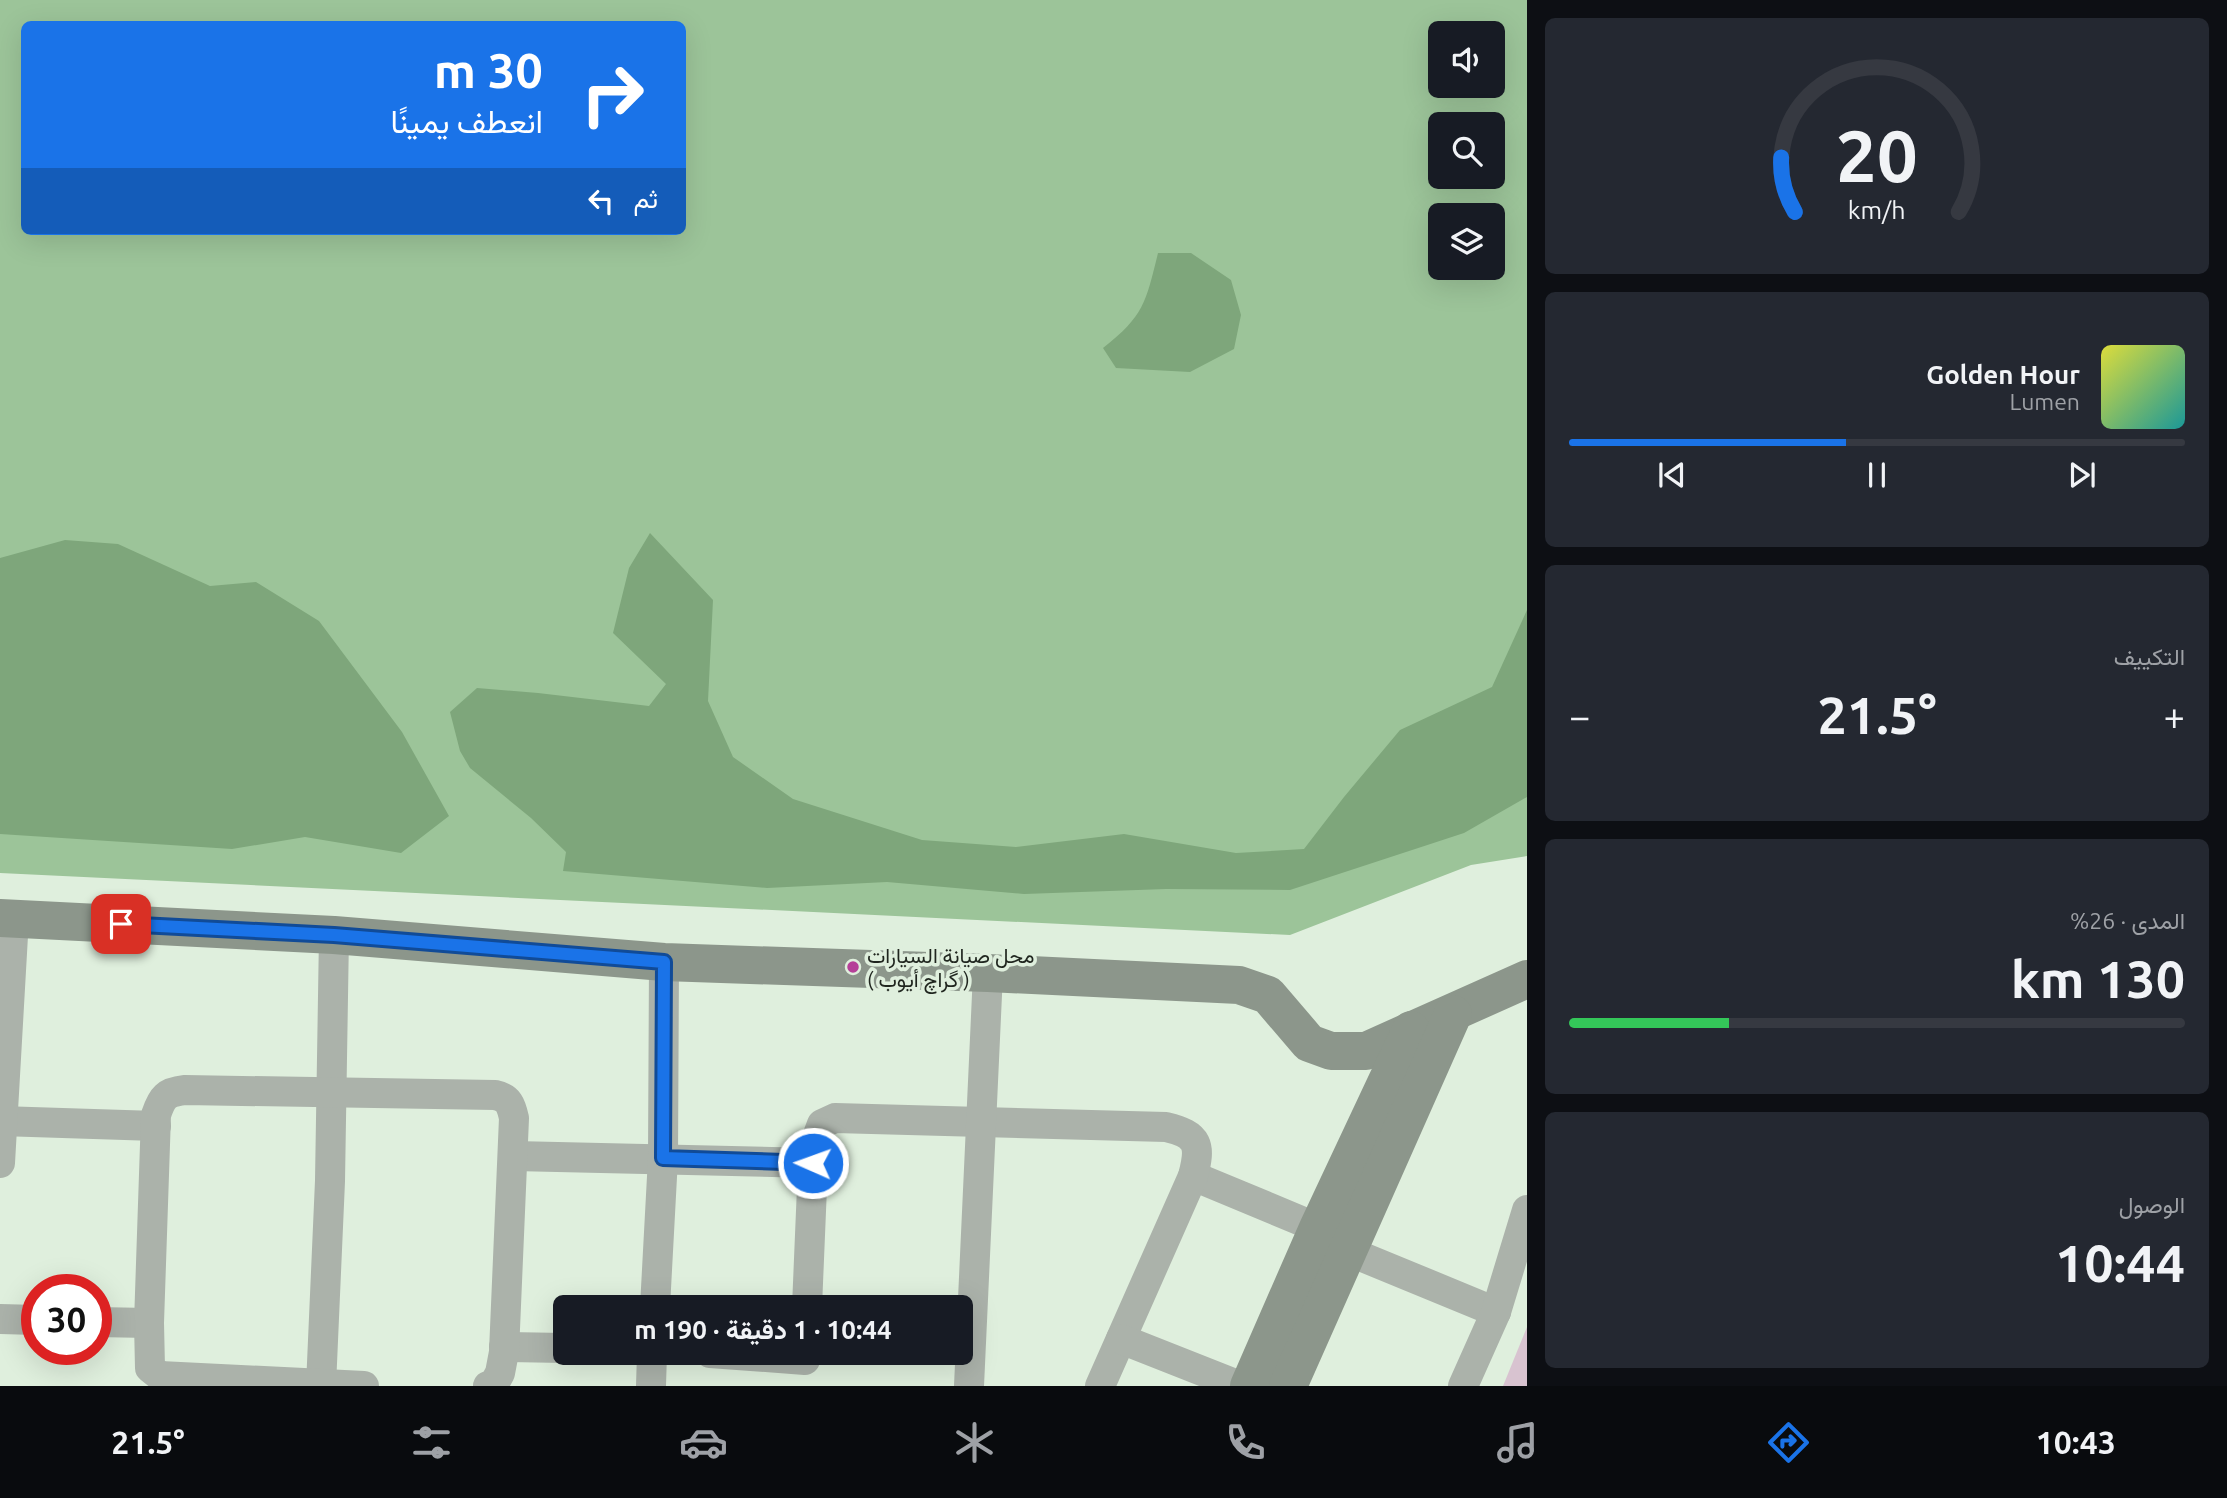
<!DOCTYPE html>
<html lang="ar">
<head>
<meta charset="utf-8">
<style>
	:root { --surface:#171b24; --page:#242831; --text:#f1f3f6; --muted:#9ea1a6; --line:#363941; --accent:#1a73e8 }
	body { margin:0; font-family:Ubuntu,Vazirmatn,sans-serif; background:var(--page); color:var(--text); direction:rtl; height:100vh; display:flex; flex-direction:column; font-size:26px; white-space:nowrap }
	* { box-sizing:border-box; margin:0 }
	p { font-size:23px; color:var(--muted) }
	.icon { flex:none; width:38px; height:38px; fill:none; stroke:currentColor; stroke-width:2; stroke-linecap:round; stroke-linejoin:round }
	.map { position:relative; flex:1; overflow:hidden; direction:ltr }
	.side { display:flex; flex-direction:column; gap:18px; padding:18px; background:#0d0f14; width:700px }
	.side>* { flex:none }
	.banner { position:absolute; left:21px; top:21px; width:665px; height:214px; border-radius:10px; box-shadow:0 7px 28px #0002; direction:rtl; background:#1a73e8; color:#fff; overflow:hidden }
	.tools { position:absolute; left:1428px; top:21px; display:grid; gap:14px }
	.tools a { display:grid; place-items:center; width:77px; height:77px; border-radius:10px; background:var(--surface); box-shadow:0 7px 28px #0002; font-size:35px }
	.speed { position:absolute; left:21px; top:1274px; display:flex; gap:14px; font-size:35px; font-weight:700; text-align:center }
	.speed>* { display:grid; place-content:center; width:91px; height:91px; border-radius:50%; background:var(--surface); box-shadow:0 7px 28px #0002; line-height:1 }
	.speed .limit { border:10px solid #d22; background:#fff; color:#111 }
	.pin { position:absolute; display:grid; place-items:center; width:60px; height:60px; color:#fff; margin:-30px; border-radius:14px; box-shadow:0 4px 10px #0006 }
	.me { position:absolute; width:77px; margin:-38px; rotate:272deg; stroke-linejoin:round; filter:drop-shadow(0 0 5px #0008) }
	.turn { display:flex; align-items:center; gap:24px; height:147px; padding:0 28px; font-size:32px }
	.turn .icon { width:91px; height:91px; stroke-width:2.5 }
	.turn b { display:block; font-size:49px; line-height:60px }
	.then { display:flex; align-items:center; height:66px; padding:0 28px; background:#0003; gap:14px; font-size:26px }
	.big { font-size:52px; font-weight:700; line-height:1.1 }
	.side .tile { flex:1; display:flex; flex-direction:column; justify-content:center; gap:10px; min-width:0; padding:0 24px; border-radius:10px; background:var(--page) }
	.side .dial { align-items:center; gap:0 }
	.dial svg { height:182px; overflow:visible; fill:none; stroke:var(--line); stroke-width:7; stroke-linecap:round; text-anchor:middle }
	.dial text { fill:var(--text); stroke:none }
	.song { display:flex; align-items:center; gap:21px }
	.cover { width:84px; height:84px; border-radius:10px; background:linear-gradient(135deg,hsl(60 70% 55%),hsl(180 70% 35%)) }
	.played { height:7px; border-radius:4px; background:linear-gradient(90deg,var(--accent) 45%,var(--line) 45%) }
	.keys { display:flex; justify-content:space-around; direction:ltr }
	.heat { display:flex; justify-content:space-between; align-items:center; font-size:38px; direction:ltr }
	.charge { height:10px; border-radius:5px; background:linear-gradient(90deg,#34c759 26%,var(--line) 0) }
	.trip { position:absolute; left:553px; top:1295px; width:420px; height:70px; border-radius:10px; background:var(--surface); box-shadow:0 7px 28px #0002; font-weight:700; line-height:70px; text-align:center; direction:rtl }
	.tab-bar { display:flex; height:112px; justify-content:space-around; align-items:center; background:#090b0e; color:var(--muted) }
	.tab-bar .icon { width:49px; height:49px }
	.tab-bar .on { color:var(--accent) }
	.tab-bar b { font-size:32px; color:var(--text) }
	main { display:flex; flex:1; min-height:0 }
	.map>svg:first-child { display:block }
	.green { fill:#9cc499; fill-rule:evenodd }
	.water { fill:#7ea67b }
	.building { fill:#d8c3d0 }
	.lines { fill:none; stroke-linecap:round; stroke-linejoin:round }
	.street { stroke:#abb2aa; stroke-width:30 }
	.secondary { stroke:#8c968b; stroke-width:38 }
	.route-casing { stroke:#114b97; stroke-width:18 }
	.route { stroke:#1a73e8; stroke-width:12 }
	.poi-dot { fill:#b54098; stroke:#dfefdd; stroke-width:2.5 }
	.labels { text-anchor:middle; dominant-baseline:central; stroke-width:7; stroke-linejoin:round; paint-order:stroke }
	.poi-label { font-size:21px; fill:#1f251e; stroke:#dfefdd; text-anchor:start }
</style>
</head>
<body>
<main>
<section class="side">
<div class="tile dial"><svg viewBox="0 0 100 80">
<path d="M14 69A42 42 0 1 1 86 69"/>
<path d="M14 69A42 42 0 0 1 8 45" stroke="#1a73e8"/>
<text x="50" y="56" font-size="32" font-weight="700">20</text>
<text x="50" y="72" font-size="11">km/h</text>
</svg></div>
<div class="tile">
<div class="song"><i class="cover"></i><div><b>Golden Hour</b><p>Lumen</p></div></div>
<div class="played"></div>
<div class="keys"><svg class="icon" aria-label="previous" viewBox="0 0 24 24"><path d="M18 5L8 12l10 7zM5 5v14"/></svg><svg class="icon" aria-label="pause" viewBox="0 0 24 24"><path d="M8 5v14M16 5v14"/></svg><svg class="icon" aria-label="next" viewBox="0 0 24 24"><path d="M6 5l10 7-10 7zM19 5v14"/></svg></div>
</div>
<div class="tile"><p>التكييف</p>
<div class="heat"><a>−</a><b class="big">21.5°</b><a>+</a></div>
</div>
<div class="tile"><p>المدى · 26%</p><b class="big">130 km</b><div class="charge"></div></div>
<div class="tile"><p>الوصول</p><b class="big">10:44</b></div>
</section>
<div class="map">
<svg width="1527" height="1386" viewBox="0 0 1527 1386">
	<rect width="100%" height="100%" fill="#dfefdd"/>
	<path class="green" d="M 0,0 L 1527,0 L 1527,856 L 1471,865 L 1290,935 L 0,873 ZM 24,24 L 682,24 L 682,231 L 24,231 ZM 1440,33 L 1493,33 L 1493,86 L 1440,86 ZM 1440,124 L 1493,124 L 1493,177 L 1440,177 ZM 1440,215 L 1493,215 L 1493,268 L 1440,268 Z"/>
	<g class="water">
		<path d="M 1158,253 L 1191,253 L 1231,280 L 1241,315 L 1234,349 L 1190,372 L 1116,368 L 1103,348 C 1144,316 1146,302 1158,253 Z"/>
		<polygon points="650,533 713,600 708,701 733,757 793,799 922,840 1016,847 1124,834 1236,853 1304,849 1344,797 1400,730 1492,687 1527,610 1527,797 1464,833 1290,890 1166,889 1024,894 887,882 767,888 563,871 566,852 531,818 470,768 460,751 450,712 477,688 538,693 649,706 666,684 613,633 629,568"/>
		<polygon points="65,540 118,544 210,586 256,582 319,621 402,732 449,816 401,853 305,837 232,849 0,834 0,558"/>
	</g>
	<polygon class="building" points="1527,1327 1527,1386 1503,1386"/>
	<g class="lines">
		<g class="street">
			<polyline points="0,1121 156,1126"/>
			<polyline points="514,1156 813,1163"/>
			<polyline points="0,1163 14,918"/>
			<polyline points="1193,1176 1318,1228"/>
			<polyline points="1348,1251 1496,1312"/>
			<polyline points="655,1307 663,1158 664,962"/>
			<path d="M 807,1307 L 813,1163 L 816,1140 L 822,1124 L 835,1118 L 1166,1127 C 1199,1135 1201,1145 1193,1176 L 1100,1386"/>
			<polyline points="0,1319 37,1320"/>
			<polyline points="96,1322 149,1323"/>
			<polyline points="1121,1339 1240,1386"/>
			<polyline points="504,1347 565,1348"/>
			<polyline points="710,1353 805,1360"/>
			<polyline points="321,1386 330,1181 334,935"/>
			<path d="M 364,1386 L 160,1376 L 150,1368 L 149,1323 L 156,1115 C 162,1097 166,1092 185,1090 L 495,1095 C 509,1098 511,1105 514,1118 L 504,1352 L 500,1373 L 494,1384 L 488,1386"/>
			<polyline points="651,1386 652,1353"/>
			<polyline points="969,1386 988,973"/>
			<polyline points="1463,1386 1496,1312 1527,1210"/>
		</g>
		<g class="secondary">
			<polyline points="0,918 334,935 664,962 988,973 1239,985 1268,995 1309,1043 1331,1051 1366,1051 1527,979"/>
			<polyline points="1249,1386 1318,1228 1411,1030"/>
			<polyline points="1288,1386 1453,1014"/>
		</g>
	</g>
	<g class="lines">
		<g class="route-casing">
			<polyline id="route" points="121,924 334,935 664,962 663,1158 813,1163"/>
		</g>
		<use href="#route" class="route"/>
	</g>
	<circle class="poi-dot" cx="853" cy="967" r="7"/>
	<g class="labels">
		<g class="poi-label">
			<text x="867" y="955">محل صيانة السيارات<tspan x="867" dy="24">( گراچ أيوب )</tspan></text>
		</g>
	</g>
</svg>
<div class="tools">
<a><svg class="icon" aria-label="sound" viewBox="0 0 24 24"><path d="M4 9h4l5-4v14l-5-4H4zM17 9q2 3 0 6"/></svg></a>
<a><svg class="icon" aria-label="search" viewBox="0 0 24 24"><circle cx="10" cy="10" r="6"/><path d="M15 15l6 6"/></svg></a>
<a><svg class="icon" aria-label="layers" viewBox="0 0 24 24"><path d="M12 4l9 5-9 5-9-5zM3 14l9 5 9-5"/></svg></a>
</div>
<div class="speed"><div class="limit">30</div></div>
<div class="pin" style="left:121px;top:924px;background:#d93025"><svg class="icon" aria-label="arrive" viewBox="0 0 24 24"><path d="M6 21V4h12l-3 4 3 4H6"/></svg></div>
<svg class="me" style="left:813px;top:1163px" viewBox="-20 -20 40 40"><circle r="17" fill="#1a73e8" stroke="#fff" stroke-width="3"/><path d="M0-11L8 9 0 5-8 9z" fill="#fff"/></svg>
<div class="trip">10:44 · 1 دقيقة · 190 m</div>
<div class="banner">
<div class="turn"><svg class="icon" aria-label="right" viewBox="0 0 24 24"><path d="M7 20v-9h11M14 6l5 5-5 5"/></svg><div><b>30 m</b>انعطف يمينًا</div></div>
<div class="then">ثم<svg class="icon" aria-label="left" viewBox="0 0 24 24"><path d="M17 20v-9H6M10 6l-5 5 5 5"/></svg></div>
</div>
</div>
</main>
<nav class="tab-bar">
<b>10:43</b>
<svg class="icon on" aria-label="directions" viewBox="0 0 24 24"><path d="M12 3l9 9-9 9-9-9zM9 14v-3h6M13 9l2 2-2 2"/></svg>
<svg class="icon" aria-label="music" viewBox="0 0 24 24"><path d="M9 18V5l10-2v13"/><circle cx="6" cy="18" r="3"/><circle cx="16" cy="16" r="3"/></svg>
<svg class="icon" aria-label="phone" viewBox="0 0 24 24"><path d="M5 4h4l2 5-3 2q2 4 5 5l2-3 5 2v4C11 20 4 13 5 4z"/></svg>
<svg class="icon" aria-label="climate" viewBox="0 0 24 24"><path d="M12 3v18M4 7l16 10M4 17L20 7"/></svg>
<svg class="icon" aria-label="car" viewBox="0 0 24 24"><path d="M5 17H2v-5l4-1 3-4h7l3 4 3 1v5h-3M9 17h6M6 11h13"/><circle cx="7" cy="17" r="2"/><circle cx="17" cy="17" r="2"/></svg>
<svg class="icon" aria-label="filters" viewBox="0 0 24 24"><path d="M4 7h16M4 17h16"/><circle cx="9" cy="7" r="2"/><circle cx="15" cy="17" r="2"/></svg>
<b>21.5°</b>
</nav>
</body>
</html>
